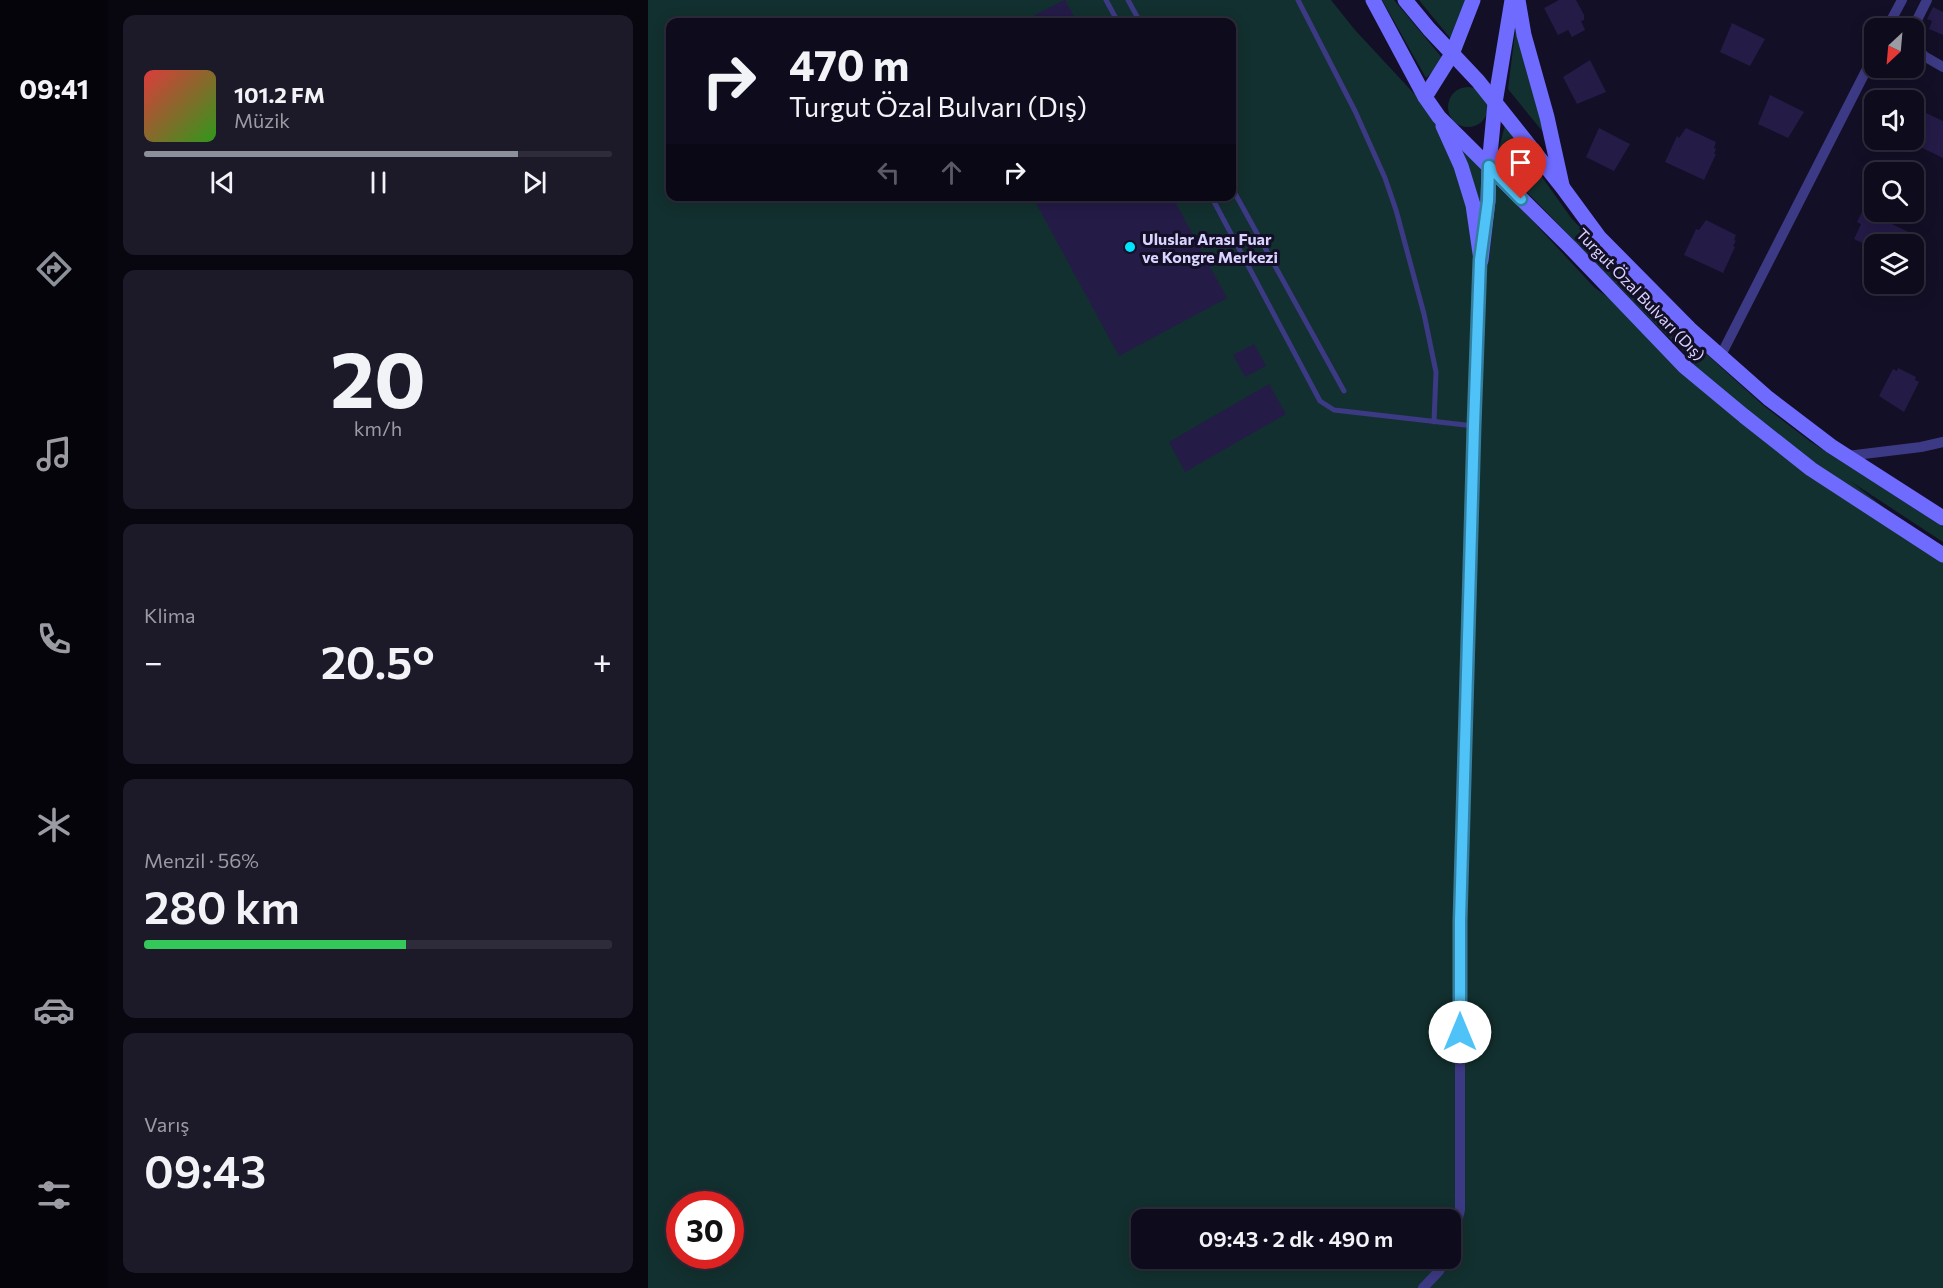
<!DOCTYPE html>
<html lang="tr">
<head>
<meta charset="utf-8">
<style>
	:root { --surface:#0e0b1c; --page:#1c1929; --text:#f1f3f6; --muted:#9b9ba3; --line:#2e2b3b; --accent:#8c9099 }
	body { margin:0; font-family:Commissioner,sans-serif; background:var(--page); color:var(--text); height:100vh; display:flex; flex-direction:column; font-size:22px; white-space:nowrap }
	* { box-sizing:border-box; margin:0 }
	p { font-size:20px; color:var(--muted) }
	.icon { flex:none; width:33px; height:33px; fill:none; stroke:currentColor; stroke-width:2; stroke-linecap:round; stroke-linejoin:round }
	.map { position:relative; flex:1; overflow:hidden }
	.side { display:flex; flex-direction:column; gap:15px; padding:15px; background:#08060f; width:540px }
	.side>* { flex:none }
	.top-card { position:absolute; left:18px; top:18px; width:570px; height:183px; border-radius:12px; box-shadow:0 3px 15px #0003,0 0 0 2px var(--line); background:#0e0b1c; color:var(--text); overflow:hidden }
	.needle { width:39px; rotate:206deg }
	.fabs { position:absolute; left:1216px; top:18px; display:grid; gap:12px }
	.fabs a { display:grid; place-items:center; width:60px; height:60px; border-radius:12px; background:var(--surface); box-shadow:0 3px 15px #0003,0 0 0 2px var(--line); font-size:30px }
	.speed { position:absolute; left:18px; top:1191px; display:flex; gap:12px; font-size:30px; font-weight:700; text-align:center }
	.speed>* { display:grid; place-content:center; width:78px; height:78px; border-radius:50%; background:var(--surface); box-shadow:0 3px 15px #0003,0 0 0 2px var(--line); line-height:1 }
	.speed .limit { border:9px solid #d22; background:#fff; color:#111 }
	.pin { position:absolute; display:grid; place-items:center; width:51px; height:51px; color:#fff; margin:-62px -26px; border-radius:50% 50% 50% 0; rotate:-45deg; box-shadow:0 0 6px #0007 }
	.pin .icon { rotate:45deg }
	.me { position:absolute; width:66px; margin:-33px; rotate:0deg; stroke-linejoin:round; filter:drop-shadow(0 0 4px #0008) }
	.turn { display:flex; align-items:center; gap:21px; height:126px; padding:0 24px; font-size:27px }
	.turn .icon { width:78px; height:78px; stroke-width:2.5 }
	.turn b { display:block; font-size:42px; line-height:51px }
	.lanes { display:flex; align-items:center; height:57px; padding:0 24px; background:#0003; justify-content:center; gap:30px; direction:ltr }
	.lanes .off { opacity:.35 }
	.big { font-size:45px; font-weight:600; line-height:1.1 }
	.side .card { flex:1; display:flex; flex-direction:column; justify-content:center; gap:9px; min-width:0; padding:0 21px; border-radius:12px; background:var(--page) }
	.side .dial { align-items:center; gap:0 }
	.dial b { font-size:78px; line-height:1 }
	.song { display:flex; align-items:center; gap:18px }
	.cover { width:72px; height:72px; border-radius:9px; background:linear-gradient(135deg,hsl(0 70% 55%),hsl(110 70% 35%)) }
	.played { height:6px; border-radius:3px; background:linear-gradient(90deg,var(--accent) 80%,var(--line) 80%) }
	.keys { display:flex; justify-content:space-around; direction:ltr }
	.heat { display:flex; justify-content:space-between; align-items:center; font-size:33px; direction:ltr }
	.charge { height:9px; border-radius:4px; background:linear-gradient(90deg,#34c759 56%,var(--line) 0) }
	.trip { position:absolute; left:483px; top:1209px; width:330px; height:60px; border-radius:12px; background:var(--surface); box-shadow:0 3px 15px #0003,0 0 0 2px var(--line); font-weight:600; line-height:60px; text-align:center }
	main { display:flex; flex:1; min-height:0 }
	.tabs { display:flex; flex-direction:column; width:108px; justify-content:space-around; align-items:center; background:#06040b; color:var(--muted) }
	.tabs .icon { width:42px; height:42px }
	.tabs .selected { color:var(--accent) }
	.tabs b { font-size:27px; color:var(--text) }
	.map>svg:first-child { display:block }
	.green { fill:#12302f; fill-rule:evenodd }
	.building { fill:#241b47 }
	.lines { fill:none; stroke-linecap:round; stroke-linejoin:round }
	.lane { stroke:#3d3a85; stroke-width:5 }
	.street { stroke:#3d3a85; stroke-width:10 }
	.secondary { stroke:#6f6bff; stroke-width:15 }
	.route-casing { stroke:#337fa1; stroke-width:15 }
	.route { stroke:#4fc3f7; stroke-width:10 }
	.poi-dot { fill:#00e5ff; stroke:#130f26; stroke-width:2 }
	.labels { text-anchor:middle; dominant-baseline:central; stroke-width:6; stroke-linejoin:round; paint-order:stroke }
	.poi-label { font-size:16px; font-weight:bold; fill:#d9d4ff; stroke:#130f26; text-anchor:start }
	.street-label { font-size:16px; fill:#d9d4ff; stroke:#130f26 }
</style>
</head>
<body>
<main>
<nav class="tabs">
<b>09:41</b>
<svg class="icon selected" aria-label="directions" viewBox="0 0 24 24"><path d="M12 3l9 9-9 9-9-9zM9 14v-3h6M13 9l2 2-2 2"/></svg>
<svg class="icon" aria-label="music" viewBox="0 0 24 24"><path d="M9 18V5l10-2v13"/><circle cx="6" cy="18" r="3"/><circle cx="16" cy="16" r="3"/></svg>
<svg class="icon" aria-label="phone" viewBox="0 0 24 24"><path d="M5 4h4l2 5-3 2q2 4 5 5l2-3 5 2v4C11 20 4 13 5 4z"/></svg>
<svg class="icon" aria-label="climate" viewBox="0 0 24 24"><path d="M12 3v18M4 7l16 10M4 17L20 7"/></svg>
<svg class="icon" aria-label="car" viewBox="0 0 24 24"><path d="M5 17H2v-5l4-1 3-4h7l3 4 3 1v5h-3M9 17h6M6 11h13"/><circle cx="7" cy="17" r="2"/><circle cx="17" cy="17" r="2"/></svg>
<svg class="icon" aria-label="filters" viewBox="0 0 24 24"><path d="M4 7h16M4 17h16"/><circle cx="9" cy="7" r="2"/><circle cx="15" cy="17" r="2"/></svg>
</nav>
<section class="side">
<div class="card">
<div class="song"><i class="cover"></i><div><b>101.2 FM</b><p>Müzik</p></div></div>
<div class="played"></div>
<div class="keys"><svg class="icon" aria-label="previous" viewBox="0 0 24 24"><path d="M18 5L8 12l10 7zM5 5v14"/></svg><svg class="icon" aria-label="pause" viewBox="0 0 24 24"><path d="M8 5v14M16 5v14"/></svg><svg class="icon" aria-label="next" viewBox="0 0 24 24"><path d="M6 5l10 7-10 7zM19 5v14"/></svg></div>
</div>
<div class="card dial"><b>20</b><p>km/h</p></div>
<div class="card"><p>Klima</p>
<div class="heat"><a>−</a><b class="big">20.5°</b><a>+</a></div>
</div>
<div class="card"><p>Menzil · 56%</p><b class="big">280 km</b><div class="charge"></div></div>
<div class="card"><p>Varış</p><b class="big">09:43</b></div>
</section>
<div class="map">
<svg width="1295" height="1288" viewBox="0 0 1295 1288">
	<rect width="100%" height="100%" fill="#130f26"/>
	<g class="green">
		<path d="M 0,0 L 683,0 L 707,30 L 946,287 L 1052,367 L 1004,321 L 848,160 L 857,125 L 924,219 L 1043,340 L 1116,406 L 1163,442 L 1295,527 L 1295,542 L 1202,481 L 1270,534 L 1295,551 L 1295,1288 L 0,1288 ZM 22,22 L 584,22 L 584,196 L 22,196 ZM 32,1204 L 82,1204 L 82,1256 L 32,1256 ZM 494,1220 L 802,1220 L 802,1258 L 494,1258 Z"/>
		<polygon points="734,0 746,0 796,60 778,78"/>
		<polygon points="771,0 819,0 803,39 774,4"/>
		<polygon points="869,17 899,137 860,89"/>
		<circle cx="820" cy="107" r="20"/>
	</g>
	<g class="building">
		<polygon points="417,0 429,22 374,22 416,0"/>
		<polygon points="911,0 928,0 936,15 936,20 933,21 937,30 924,37 920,30 910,35 896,8"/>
		<polygon points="1285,7 1295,12 1295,35 1281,29 1284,21 1279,19"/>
		<polygon points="1084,23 1117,39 1102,66 1072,52"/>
		<polygon points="942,60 958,92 929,104 915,77"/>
		<polygon points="1122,95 1156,112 1140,138 1110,124"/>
		<polygon points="1266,111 1277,116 1278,113 1295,121 1295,158 1266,144"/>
		<polygon points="951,128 982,144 966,171 938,157"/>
		<polygon points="1038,128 1068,142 1066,148 1068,149 1066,154 1068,154 1056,180 1017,162 1029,136 1031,138"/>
		<polygon points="384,196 524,196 579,298 471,356"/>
		<polygon points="1215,210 1271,237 1267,244 1227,244 1227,249 1206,239 1213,224 1209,222"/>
		<polygon points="1058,220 1088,235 1086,240 1088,241 1085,246 1087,247 1075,273 1036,255 1048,229 1051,230"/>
		<polygon points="606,344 618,366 597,377 585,355"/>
		<polygon points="1250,368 1268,377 1267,380 1271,382 1256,412 1231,396 1245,369 1249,371"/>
		<polygon points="621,384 638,414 537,472 521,442"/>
	</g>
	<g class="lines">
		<g class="lane">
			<polyline points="458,0 470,22"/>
			<polyline points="480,0 492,22"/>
			<polyline points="650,0 707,111 737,178 748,210 776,314 788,372 786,422"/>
			<polyline points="584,188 696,391"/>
			<polyline points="563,196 672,401 686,410 826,426"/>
		</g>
		<g class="street">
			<polyline points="1239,28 1254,0"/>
			<polyline points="1265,28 1279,0"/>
			<polyline points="1266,44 1276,56 1295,67"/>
			<polyline points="1072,357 1227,53"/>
			<polyline points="1199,456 1273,447 1295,442"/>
			<polyline points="802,1249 812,1210 812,921 833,260"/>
			<polyline points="775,1288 791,1271 798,1258"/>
		</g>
		<g class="secondary">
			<polyline points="725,0 777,97 791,117 922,247 1037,367 1096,416 1163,469 1295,555"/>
			<polyline points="757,0 781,29 830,81 915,188 951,237 1042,329 1120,398 1183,446 1295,518"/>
			<polyline points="870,0 876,35 899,117 914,185"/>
			<polyline points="777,97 804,54 825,0"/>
			<polyline points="795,126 813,166 825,205 833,260 840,201 841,166 847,103 864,0"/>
		</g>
	</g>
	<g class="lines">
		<g class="route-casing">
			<polyline id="route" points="812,1032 812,921 826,426 832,260 840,201 841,166 873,199"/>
		</g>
		<use href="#route" class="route"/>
	</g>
	<circle class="poi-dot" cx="482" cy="247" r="6"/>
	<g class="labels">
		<g class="poi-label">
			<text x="494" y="238">Uluslar Arası Fuar<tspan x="494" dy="18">ve Kongre Merkezi</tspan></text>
		</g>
		<g class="street-label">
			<text transform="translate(993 294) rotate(46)">Turgut Özal Bulvarı (Dış)</text>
		</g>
	</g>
</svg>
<div class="fabs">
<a><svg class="needle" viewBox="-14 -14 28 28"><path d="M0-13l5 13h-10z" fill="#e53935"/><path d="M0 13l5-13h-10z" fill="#9b9ba3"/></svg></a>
<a><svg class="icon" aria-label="sound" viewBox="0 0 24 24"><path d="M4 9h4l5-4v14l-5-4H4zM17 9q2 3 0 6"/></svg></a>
<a><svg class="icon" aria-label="search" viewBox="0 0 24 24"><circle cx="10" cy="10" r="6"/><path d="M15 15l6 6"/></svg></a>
<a><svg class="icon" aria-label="layers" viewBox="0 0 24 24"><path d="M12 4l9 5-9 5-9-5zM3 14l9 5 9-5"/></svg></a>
</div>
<div class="speed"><div class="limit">30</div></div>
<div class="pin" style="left:873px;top:199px;background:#d93025"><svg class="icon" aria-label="arrive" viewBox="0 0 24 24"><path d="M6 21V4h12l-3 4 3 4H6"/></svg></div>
<svg class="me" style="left:812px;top:1032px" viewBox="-20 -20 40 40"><circle r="19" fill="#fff"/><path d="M0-13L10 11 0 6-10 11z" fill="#4fc3f7"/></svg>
<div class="trip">09:43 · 2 dk · 490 m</div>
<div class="top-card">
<div class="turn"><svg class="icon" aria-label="right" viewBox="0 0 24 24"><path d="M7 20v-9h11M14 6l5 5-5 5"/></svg><div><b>470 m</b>Turgut Özal Bulvarı (Dış)</div></div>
<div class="lanes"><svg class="icon off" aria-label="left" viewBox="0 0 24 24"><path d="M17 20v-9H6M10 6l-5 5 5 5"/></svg><svg class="icon off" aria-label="ahead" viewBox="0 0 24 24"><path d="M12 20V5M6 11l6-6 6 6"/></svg><svg class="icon" aria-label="right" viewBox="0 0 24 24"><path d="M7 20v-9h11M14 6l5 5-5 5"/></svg></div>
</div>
</div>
</main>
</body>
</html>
